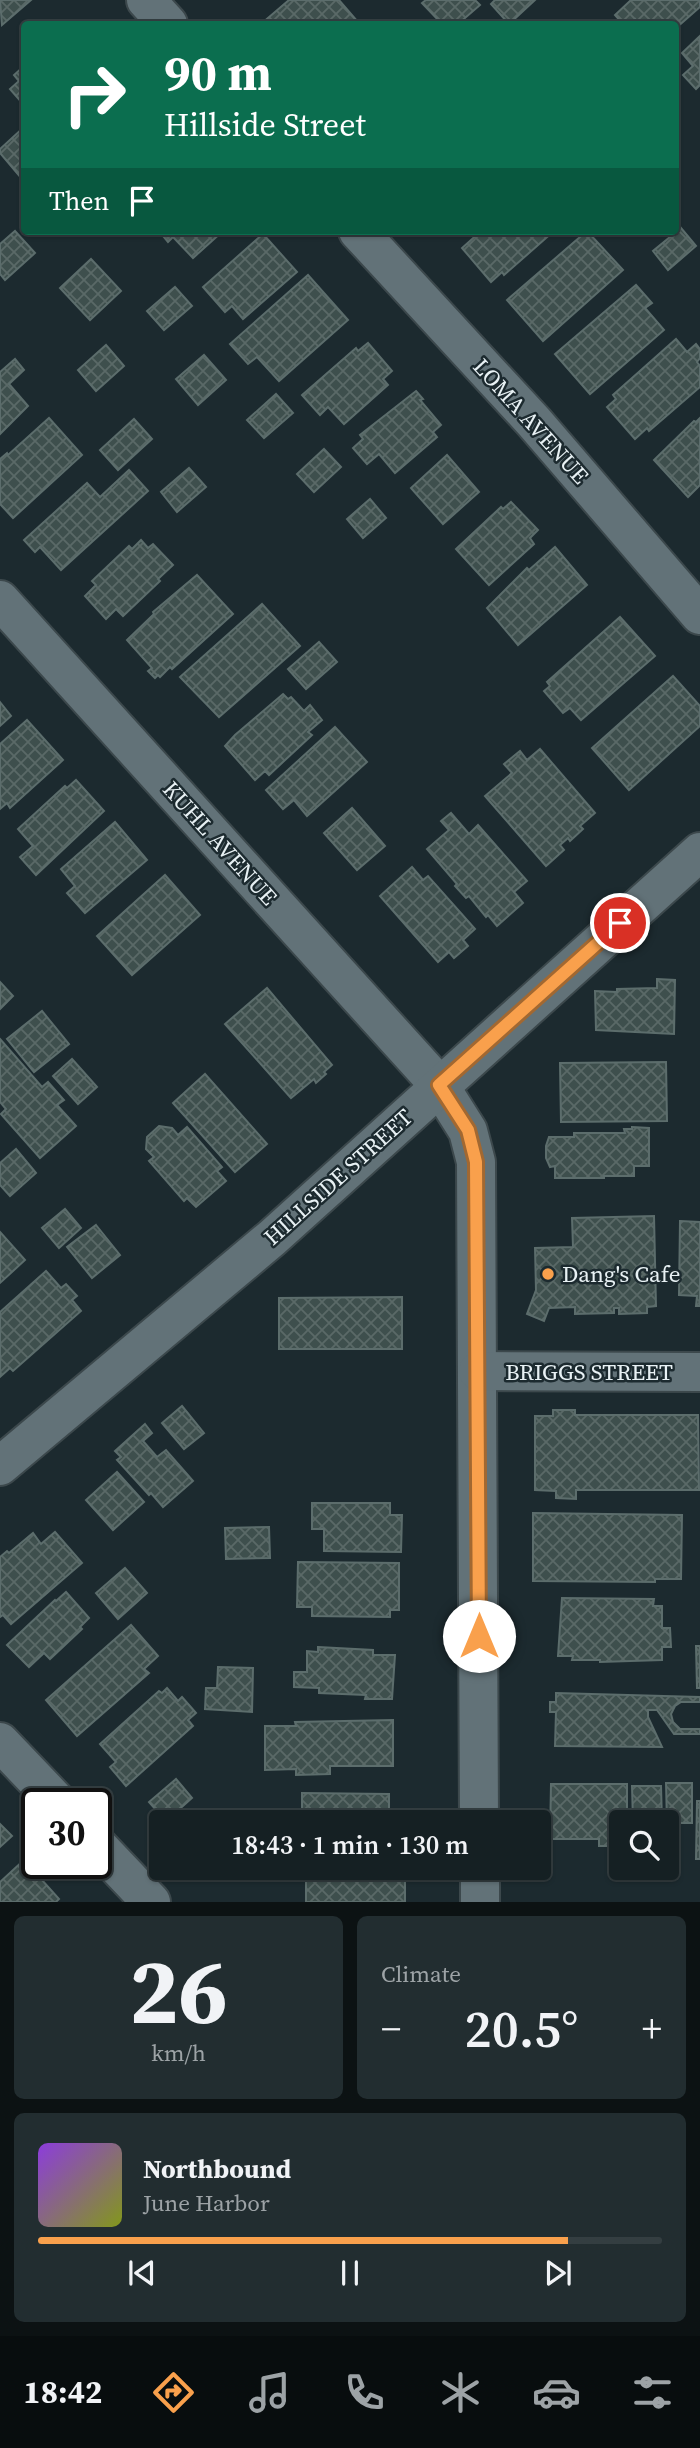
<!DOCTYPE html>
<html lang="en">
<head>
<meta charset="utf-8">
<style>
	:root { --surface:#152023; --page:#222d30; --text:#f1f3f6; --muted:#9da3a6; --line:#343e41; --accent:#f9a04c }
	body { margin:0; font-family:"Source Serif 4",serif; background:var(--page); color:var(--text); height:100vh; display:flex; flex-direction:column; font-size:26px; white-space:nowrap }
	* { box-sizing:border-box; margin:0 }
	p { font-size:23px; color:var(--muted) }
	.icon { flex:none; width:38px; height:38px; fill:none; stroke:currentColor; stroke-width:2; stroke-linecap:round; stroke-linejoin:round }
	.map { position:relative; height:1902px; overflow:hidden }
	.panel { display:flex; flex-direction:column; gap:14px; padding:14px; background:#0c1213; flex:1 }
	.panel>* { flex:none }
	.guide { position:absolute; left:21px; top:21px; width:658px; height:214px; border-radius:7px; box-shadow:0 2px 5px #0004,0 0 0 2px var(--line); background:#0b6e4f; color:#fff; overflow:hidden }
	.fabs { position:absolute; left:609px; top:1810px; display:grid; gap:14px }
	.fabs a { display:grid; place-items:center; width:70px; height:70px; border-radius:7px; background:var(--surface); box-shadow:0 2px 5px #0004,0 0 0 2px var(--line); font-size:35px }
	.speed { position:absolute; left:21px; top:1788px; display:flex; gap:14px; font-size:35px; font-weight:700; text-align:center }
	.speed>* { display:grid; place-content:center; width:91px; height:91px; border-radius:50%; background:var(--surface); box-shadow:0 2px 5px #0004,0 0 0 2px var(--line); line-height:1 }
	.speed .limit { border:4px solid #111; border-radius:10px; background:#fff; color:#111 }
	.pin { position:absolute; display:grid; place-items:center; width:60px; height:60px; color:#fff; margin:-30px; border:4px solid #fff; border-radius:50%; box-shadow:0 2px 7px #0007 }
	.me { position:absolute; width:77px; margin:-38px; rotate:0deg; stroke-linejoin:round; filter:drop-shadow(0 0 5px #0008) }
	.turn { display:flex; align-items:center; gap:24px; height:147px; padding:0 28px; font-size:32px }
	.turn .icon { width:91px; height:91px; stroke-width:2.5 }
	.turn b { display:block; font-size:49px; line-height:60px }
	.then { display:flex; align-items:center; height:66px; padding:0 28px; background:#0003; gap:14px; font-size:26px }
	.big { font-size:52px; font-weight:600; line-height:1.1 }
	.panel .widget { flex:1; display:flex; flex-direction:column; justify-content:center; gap:10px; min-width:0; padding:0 24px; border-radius:10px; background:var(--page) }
	.panel .dial { align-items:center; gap:0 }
	.dial b { font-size:91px; line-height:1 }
	.song { display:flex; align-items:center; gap:21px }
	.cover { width:84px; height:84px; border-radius:10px; background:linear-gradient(135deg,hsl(270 70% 55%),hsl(70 70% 35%)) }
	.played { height:7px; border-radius:4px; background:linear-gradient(90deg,var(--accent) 85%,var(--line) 85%) }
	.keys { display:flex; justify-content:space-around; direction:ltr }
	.heat { display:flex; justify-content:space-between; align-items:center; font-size:38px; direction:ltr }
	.panel .tiles { flex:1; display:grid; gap:14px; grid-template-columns:1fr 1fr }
	.widget:last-child { grid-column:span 2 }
	.trip { position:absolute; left:149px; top:1810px; width:402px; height:70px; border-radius:7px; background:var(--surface); box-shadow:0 2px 5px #0004,0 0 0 2px var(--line); font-weight:600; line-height:70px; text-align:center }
	.tab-bar { display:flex; height:112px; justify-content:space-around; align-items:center; background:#080d0e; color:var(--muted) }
	.tab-bar .icon { width:49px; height:49px }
	.tab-bar .current { color:var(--accent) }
	.tab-bar b { font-size:32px; color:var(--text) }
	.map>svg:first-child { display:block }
	.building { fill:url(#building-cross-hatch); stroke:#5c6d6c; stroke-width:2 }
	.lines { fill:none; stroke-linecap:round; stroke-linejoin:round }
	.minor-casing { stroke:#3c484c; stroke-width:42 }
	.minor { stroke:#627278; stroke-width:38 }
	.route-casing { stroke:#a26831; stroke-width:18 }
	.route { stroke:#f9a04c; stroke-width:12 }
	.poi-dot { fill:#f9a04c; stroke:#1c2a2f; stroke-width:2.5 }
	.labels { text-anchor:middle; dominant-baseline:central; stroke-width:5; stroke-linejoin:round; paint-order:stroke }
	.street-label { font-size:23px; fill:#e8f1f4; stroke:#1c2a2f }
	.poi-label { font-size:23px; fill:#e8f1f4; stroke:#1c2a2f; text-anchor:start }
</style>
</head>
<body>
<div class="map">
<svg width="700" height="1902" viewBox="0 0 700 1902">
	<defs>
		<pattern id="building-cross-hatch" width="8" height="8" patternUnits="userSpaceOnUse" patternTransform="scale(1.75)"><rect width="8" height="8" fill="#3e4f4d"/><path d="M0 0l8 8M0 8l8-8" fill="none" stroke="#5a6967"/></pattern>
	</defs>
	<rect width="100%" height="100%" fill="#1c2a2f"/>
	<g class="building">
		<polygon points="0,0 31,0 2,25"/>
		<polygon points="289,0 339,0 358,22 355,24 261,24"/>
		<polygon points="426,0 475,0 480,5 458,24 442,24 422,3"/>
		<polygon points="495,0 535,0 509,24 491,4"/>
		<polygon points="631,0 700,0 700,7 676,28 676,24 639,24 635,19 629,24 623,24 615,15"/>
		<polygon points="700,36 700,85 696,89 683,75 693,66 682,53"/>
		<polygon points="24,66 24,105 10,89 19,81 14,75"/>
		<polygon points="24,127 24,177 22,179 0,153 0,149"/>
		<polygon points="681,228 696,246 668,270 653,251"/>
		<polygon points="15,231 35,253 5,280 0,274 0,244"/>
		<polygon points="159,231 223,231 193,258 173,237 168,242"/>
		<polygon points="481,231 554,231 504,275 502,272 491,282 462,248"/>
		<polygon points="587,231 623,270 543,341 507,300"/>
		<polygon points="263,234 297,272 243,319 232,306 225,312 203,287"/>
		<polygon points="91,259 121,291 90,320 60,288"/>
		<polygon points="308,275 348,320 279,381 257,357 248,364 230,344"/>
		<polygon points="636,285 652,303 645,308 664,330 590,394 555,354"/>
		<polygon points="175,287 192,306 164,330 147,311"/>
		<polygon points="676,339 687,352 696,344 700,349 700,358 697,362 700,366 700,387 649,431 647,428 635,439 607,407 616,399 613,395"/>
		<polygon points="368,343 392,371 383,379 388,385 344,424 328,407 320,415 302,395 356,348 358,351"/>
		<polygon points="106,345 124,366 96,391 78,370"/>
		<polygon points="204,355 226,380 198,405 176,379"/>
		<polygon points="15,359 24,370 9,384 28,406 0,434 0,372"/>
		<polygon points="416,391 423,399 420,400 441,425 433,432 437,437 395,473 379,454 367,464 353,448 363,439 360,435"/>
		<polygon points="276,394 293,413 264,438 247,420"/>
		<polygon points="49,418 82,455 13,518 0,504 0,459 7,453 8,455"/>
		<polygon points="700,418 700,485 688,497 654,460 694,421 696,422"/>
		<polygon points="134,419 152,439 118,470 100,450"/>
		<polygon points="324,449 341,467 314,492 297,474"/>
		<polygon points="447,455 479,492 443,524 411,488"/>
		<polygon points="189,468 206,487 177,512 161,492"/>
		<polygon points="129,470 148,491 61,570 40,547 35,552 24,540 87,483 100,497"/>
		<polygon points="370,499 386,518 363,538 347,519"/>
		<polygon points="511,502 538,530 530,538 534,544 489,585 456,549 501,507 503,509"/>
		<polygon points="141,540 148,548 153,544 173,565 158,579 160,581 123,616 116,609 106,619 85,596 96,585 92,581 129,546 132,549"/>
		<polygon points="555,547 587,585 518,645 487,608 527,568 529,570"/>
		<polygon points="197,575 233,614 172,669 170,667 160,677 158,675 155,678 148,671 152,668 127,640 154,614 153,612"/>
		<polygon points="262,604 300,646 219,717 180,677"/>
		<polygon points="620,617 655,656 581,720 570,708 563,713 544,691 550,686 547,682"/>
		<polygon points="319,642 337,662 306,689 288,669"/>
		<polygon points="673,676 700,706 700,726 629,790 592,748"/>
		<polygon points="283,694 288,699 291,697 304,711 310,705 322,720 308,732 312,735 269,775 265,771 255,780 225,746 235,735"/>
		<polygon points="0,702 11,716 0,726"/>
		<polygon points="27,720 63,760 10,808 7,803 0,809 0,744"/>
		<polygon points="335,727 367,762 307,816 294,800 283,809 266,790"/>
		<polygon points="540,749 595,813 580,826 583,829 570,841 568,838 560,845 564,850 546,866 485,796 512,773 504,764 520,751 527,760"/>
		<polygon points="76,780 104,811 36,875 20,857 33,846 18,829 65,786 67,788"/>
		<polygon points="352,808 385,846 357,870 324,833"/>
		<polygon points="451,813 469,834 478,825 527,881 514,892 523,903 497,926 488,915 486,917 469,896 466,898 455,886 457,884 427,849 449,830 441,821"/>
		<polygon points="115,822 147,860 85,913 67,893 75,886 61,869"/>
		<polygon points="412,867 423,880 428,876 475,929 463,940 468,946 454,958 449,952 438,962 380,896"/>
		<polygon points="165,875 200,915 132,975 97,936"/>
		<polygon points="657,979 675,980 674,1034 596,1030 595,991 617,992 617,989 657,988"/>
		<polygon points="0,982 13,996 0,1009"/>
		<polygon points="267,988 332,1065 324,1072 326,1074 316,1083 314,1079 291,1098 225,1024"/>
		<polygon points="42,1011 69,1044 34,1072 7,1039"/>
		<polygon points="0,1039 42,1087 48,1082 64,1100 57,1105 76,1126 40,1158 1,1114 6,1109 0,1102"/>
		<polygon points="72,1059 97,1087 78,1104 53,1076"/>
		<polygon points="666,1062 667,1121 561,1122 560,1063"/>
		<polygon points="205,1074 267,1144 235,1172 173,1103"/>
		<polygon points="159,1126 172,1128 178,1135 187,1127 222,1167 217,1171 226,1181 196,1207 187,1198 184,1201 149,1161 154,1157 146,1149 147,1137"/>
		<polygon points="632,1127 649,1128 649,1166 634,1166 634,1176 604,1176 604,1178 555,1178 555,1166 550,1167 546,1158 546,1146 549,1137 574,1137 574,1133 625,1133 624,1129 632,1129"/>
		<polygon points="16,1149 36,1173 10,1196 0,1185 0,1163"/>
		<polygon points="65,1209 81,1228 59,1248 42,1228"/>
		<polygon points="654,1216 656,1306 647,1307 647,1313 619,1314 619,1308 614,1308 614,1313 575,1314 575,1307 549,1308 544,1321 527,1314 536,1290 535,1248 573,1247 572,1218"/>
		<polygon points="680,1221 700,1222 700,1306 696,1306 697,1296 679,1295"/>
		<polygon points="96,1225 120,1255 92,1278 67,1247"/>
		<polygon points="0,1232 25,1260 0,1283"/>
		<polygon points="46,1271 61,1288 66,1284 77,1296 72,1300 81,1311 13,1371 10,1368 0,1377 0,1312"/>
		<polygon points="402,1297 402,1349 279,1349 279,1298"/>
		<polygon points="182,1406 204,1433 184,1449 162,1423"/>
		<polygon points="553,1410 575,1410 575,1415 698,1415 699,1490 576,1490 576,1499 556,1498 556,1491 535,1490 535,1416 553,1416"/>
		<polygon points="145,1424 152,1433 143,1441 157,1457 166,1450 193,1481 163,1507 151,1493 149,1495 117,1460 121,1457 115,1451"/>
		<polygon points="117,1472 144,1502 113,1530 86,1500"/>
		<polygon points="312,1503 390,1503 390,1515 402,1515 401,1552 324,1551 324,1529 312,1529"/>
		<polygon points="533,1513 682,1515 681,1579 655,1579 655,1582 533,1581"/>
		<polygon points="269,1527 270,1558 226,1559 225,1528"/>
		<polygon points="55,1532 82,1563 11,1624 3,1615 0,1617 0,1557 7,1551 9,1553 33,1533 41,1544"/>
		<polygon points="298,1562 399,1563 399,1610 390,1610 390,1617 312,1616 312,1607 297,1607"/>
		<polygon points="125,1568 147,1593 118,1619 96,1593"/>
		<polygon points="66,1592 89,1618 80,1627 82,1629 50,1659 44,1653 29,1667 7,1645 55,1600 56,1601"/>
		<polygon points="562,1598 654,1599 653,1606 662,1606 662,1628 670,1628 671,1647 662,1647 662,1660 600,1662 600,1660 572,1660 573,1656 558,1656"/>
		<polygon points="131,1625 158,1656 144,1669 149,1673 77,1736 46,1700"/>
		<polygon points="696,1646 700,1646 700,1688 697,1688"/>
		<polygon points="318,1647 373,1650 373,1655 395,1655 392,1699 365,1699 366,1695 319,1693 319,1688 294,1687 294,1672 307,1672 307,1651 318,1652"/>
		<polygon points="218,1667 253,1668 252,1712 205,1709 206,1688 217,1688"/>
		<polygon points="167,1688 178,1701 182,1697 196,1713 188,1720 193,1726 126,1786 110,1767 116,1762 100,1744 159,1691 162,1693"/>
		<polygon points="556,1693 700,1697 700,1702 681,1702 675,1706 671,1714 673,1722 680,1729 700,1729 700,1734 674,1734 657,1710 648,1710 648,1717 662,1747 555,1746 556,1712 550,1712 550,1702 556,1702"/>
		<polygon points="393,1720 393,1766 330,1766 330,1774 296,1775 296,1769 265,1770 265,1726 296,1726 295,1722"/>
		<polygon points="176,1779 192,1798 166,1821 149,1802"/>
		<polygon points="666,1783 692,1783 692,1823 667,1823"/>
		<polygon points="551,1784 627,1784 627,1822 621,1822 621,1846 599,1846 599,1839 550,1839"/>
		<polygon points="632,1786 661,1786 662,1822 633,1822"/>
		<polygon points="302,1793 389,1794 389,1822 302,1822"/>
		<polygon points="697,1801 700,1801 700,1859 696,1859"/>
		<polygon points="0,1824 12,1836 0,1847"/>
		<polygon points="24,1860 59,1899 56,1902 0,1902 0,1882"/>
		<polygon points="306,1870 389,1870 389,1879 405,1879 405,1902 306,1902"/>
	</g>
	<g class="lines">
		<g class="minor-casing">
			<g id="minor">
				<polyline points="146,0 168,24"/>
				<polyline points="358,231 534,422 700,615"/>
				<polyline points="0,600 439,1085 468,1131 476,1162 479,1822"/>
				<polyline points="478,1371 700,1372"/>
				<polyline points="0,1466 272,1238 700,852"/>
				<polyline points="0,1742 59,1804"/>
				<polyline points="96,1844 151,1902"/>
				<polyline points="480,1867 480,1902"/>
			</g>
		</g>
		<use href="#minor" class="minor"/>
	</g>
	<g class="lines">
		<g class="route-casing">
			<polyline id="route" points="479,1636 476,1162 468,1130 439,1085 620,923"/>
		</g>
		<use href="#route" class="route"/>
	</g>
	<circle class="poi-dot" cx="548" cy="1274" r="7"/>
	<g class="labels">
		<g class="street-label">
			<text transform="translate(531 421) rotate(48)">LOMA AVENUE</text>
			<text transform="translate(220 843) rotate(48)">KUHL AVENUE</text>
			<text transform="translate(338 1177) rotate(-42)">HILLSIDE STREET</text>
			<text x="589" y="1372">BRIGGS STREET</text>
		</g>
		<g class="poi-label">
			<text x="562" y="1274">Dang's Cafe</text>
		</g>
	</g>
</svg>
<div class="fabs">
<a><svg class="icon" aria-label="search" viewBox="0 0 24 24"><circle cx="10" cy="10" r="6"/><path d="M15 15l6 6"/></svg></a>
</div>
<div class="speed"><div class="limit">30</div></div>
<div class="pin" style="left:620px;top:923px;background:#d93025"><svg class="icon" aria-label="arrive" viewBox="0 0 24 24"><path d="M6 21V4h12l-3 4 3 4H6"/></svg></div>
<svg class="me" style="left:479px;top:1636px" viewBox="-20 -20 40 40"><circle r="19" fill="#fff"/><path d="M0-13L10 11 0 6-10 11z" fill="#f9a04c"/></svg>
<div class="trip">18:43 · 1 min · 130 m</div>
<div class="guide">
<div class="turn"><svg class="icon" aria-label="right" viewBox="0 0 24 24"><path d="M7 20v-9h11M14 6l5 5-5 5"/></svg><div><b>90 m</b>Hillside Street</div></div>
<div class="then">Then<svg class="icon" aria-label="arrive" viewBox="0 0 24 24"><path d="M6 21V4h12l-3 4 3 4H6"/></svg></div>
</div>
</div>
<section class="panel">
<div class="tiles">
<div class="widget dial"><b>26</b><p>km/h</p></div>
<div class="widget"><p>Climate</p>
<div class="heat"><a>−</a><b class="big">20.5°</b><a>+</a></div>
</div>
<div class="widget">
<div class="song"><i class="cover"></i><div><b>Northbound</b><p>June Harbor</p></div></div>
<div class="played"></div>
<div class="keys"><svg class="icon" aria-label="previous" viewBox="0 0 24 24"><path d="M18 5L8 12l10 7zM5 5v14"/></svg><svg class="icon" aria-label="pause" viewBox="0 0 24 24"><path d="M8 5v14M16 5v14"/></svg><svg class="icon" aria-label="next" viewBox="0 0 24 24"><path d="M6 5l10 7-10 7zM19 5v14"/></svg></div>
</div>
</div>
</section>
<nav class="tab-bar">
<b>18:42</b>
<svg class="icon current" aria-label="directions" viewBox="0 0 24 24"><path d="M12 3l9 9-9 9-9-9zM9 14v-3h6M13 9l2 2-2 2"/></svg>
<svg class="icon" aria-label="music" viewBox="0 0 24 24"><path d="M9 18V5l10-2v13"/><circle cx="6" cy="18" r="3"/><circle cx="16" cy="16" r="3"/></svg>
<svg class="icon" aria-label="phone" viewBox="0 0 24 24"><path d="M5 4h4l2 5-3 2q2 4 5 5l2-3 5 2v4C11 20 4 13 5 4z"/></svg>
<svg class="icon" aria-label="climate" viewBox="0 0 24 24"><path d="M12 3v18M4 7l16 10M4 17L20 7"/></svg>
<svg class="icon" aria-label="car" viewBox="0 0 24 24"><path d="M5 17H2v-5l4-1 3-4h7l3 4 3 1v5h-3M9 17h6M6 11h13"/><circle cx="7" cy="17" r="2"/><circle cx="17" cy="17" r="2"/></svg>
<svg class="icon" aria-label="filters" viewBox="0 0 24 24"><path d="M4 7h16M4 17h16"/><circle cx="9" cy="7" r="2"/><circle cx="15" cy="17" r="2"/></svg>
</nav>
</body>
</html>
